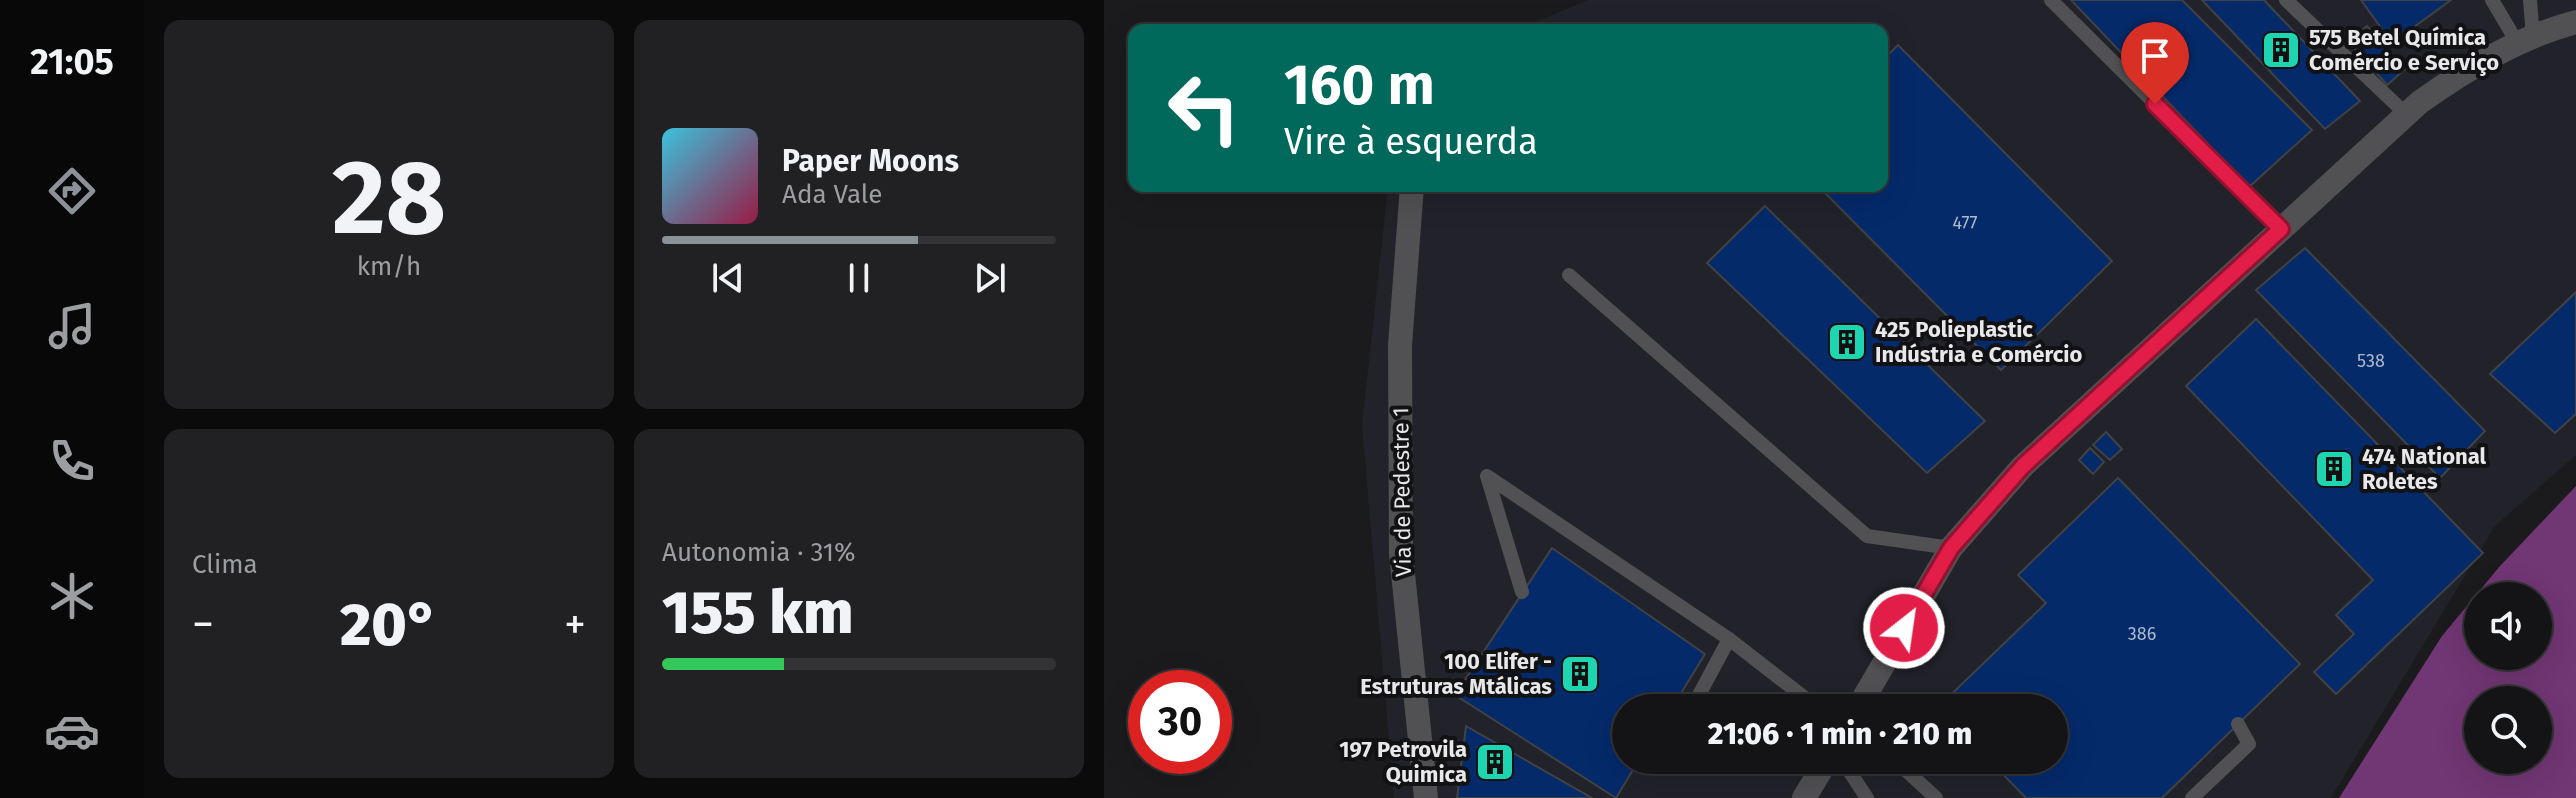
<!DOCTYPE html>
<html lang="pt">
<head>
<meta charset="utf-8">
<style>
	:root { --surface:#141416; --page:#212123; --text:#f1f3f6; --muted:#9d9ea1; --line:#333335; --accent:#8c9099 }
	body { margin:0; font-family:"Fira Sans",sans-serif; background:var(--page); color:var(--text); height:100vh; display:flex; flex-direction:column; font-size:30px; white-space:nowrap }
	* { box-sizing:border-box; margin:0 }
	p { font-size:26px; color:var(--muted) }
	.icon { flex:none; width:44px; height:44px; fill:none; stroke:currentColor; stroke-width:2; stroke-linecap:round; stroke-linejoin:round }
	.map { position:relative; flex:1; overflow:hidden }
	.panel { display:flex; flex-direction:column; gap:20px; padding:20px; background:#0b0b0c; width:960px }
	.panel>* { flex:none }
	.top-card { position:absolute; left:24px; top:24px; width:760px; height:168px; border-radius:16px; box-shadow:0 8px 32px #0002,0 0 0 2px var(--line); background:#00695c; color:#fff; overflow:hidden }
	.controls { position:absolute; left:1360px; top:582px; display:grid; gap:16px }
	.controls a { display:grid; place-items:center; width:88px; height:88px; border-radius:50%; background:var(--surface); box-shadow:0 8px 32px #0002,0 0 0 2px var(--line); font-size:40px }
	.speed { position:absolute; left:24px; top:670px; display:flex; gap:16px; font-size:40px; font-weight:700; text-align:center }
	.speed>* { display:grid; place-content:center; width:104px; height:104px; border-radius:50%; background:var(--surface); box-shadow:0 8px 32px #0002,0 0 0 2px var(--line); line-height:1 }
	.speed .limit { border:12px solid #d22; background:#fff; color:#111 }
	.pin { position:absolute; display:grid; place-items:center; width:68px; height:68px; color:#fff; margin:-82px -34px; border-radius:50% 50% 50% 0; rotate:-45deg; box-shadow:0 0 8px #0007 }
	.pin .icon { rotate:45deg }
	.me { position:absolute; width:88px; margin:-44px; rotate:30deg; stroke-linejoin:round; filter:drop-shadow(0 0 6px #0008) }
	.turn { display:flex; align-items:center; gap:28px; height:168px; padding:0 24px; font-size:36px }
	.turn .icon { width:104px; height:104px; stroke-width:2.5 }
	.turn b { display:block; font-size:56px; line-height:68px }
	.big { font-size:60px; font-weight:800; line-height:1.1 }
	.panel .tile { flex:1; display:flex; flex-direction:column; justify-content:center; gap:12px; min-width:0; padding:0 28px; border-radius:16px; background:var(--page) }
	.panel .dial { align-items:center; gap:0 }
	.dial b { font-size:104px; line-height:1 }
	.song { display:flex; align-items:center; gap:24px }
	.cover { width:96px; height:96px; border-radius:12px; background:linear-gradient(135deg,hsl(190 70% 55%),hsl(340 70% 35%)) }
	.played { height:8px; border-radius:4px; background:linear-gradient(90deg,var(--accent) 65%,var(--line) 65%) }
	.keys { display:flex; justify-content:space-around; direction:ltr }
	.heat { display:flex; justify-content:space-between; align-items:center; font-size:44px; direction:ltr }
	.charge { height:12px; border-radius:6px; background:linear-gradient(90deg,#34c759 31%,var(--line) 0) }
	.panel .tiles { flex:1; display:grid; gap:20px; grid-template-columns:repeat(2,1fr) }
	.trip { position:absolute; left:508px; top:694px; width:456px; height:80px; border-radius:40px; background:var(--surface); box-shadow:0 8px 32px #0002,0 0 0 2px var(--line); font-weight:800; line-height:80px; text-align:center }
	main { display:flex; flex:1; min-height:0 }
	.tabs { display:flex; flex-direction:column; width:144px; justify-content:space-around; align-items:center; background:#080809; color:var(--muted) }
	.tabs .icon { width:56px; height:56px }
	.tabs .active { color:var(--accent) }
	.tabs b { font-size:36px; color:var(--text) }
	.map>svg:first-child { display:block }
	.built { fill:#21222a; fill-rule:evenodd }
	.forest { fill:#713674; fill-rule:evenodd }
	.building { fill:#052a6a; stroke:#404244; stroke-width:2 }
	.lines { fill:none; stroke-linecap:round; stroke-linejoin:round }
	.service { stroke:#515052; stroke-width:14 }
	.minor { stroke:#515052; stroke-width:24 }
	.route-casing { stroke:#92132f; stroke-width:20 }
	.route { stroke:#e11d48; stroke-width:14 }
	.labels { text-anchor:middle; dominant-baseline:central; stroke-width:8; stroke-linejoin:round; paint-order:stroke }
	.number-label { font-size:18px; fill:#afb8ca }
	.poi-label { font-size:22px; font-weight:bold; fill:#e8e8ea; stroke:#121214; text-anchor:start }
	.street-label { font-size:22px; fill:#e8e8ea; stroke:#121214 }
</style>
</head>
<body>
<main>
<nav class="tabs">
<b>21:05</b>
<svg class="icon active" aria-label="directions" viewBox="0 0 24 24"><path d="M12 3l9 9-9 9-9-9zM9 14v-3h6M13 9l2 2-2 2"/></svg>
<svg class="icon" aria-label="music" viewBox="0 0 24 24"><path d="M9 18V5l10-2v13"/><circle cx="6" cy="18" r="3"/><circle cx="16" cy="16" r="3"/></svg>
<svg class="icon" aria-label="phone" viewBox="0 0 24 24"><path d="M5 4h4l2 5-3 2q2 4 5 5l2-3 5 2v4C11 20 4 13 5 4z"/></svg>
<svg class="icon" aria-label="climate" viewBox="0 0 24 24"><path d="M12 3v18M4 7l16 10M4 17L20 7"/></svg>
<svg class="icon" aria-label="car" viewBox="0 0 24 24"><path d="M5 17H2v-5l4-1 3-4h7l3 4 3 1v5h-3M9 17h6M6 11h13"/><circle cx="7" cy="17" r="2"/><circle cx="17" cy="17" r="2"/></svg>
</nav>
<section class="panel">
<div class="tiles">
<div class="tile dial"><b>28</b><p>km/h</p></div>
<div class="tile">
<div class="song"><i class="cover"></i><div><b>Paper Moons</b><p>Ada Vale</p></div></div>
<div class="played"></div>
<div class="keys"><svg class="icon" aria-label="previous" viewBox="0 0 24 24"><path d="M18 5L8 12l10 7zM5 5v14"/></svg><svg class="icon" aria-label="pause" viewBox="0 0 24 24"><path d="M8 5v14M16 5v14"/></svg><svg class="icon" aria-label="next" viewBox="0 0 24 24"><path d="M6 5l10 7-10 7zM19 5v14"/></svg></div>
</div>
<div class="tile"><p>Clima</p>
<div class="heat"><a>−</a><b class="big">20°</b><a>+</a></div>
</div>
<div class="tile"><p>Autonomia · 31%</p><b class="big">155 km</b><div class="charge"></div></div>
</div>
</section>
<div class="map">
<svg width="1472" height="798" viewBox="0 0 1472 798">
	<rect width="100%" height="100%" fill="#1b1b1d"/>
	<path class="built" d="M 484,0 L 1472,0 L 1472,455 L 1391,526 L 1227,798 L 290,798 L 258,425 L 284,186 L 778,186 L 778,30 L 412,30 ZM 522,708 L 950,708 L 950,760 L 522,760 Z"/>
	<path class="forest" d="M 1472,486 L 1472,798 L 1235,798 L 1338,636 L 1396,566 ZM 1374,596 L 1434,596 L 1434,656 L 1374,656 ZM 1374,700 L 1434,700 L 1434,760 L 1374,760 Z"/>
	<g class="building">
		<polygon points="967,0 1078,0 1208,130 1145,187"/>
		<polygon points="1098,0 1160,0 1256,101 1221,129"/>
		<polygon points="1257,0 1347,0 1288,43"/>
		<polygon points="1263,26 1301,69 1283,85 1245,42"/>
		<polygon points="794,45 1008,261 897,370 714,186 778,186 778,61"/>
		<polygon points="661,206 881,421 823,473 603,263"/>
		<polygon points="1201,248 1381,431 1336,478 1152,290"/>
		<polygon points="1472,292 1472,414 1451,433 1386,374"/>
		<polygon points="1152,319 1379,553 1232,694 1210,672 1250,634 1232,615 1269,580 1082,386"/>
		<polygon points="1002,432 1018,449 1006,460 989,445"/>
		<polygon points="986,448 1000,462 989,474 975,460"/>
		<polygon points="1014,478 1196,664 1058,798 922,798 885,760 950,760 950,708 833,708 942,603 914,575"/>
		<polygon points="448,548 601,654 568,708 522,708 522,760 535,760 512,798 351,695"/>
		<polygon points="362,726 488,798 353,798"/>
	</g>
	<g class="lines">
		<g class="service">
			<polyline points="947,0 1177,229"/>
			<polyline points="1182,0 1302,114"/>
			<polyline points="1388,0 1414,44"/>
			<polyline points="1426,0 1429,38"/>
			<polyline points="465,275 763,536 847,548"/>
			<polyline points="418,592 383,476 625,639 714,708"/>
			<polyline points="588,708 625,639"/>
			<polyline points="738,760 763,798"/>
			<polyline points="791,760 832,798"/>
			<polyline points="558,764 560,760"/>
			<polyline points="1088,798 1145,744 1134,724"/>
		</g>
		<g class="minor">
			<polyline points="308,186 296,345 297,554 322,798"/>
			<path d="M 754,708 L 847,548 L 919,466 L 1316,102 C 1364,68 1415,37 1472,22"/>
			<polyline points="700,798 723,760"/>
		</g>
	</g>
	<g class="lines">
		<g class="route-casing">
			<polyline id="route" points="800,628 847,548 919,466 1177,229 1051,104"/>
		</g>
		<use href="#route" class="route"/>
	</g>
	<defs>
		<g id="building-square" transform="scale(2)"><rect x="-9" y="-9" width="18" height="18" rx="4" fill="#1ed5b1" stroke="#121214"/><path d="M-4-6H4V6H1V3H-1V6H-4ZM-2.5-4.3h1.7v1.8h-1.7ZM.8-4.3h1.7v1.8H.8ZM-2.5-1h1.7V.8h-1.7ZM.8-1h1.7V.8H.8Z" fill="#111"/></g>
	</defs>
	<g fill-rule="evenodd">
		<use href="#building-square" x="1177" y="50"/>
		<use href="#building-square" x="743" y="342"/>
		<use href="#building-square" x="1230" y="469"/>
		<use href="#building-square" x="476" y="674"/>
		<use href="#building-square" x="391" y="762"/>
	</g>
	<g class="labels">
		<g class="number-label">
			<text x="861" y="223">477</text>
			<text x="1267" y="361">538</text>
			<text x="1038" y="634">386</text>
		</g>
		<g class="poi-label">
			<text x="1205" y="37">575 Betel Química<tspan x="1205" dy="25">Comércio e Serviço</tspan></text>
			<text x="771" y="329">425 Polieplastic<tspan x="771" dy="25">Indústria e Comércio</tspan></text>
			<text x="1258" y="456">474 National<tspan x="1258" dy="25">Roletes</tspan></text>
			<text x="448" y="661" text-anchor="end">100 Elifer -<tspan x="448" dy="25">Estruturas Mtálicas</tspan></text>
			<text x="363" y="749" text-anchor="end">197 Petrovila<tspan x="363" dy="25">Quimica</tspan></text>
		</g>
		<g class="street-label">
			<text transform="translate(298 492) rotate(-91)">Via de Pedestre 1</text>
		</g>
	</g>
</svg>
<div class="controls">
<a><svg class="icon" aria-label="sound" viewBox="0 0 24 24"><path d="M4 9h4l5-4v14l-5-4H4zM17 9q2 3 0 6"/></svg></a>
<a><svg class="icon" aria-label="search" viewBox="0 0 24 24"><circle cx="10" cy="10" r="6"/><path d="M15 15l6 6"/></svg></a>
</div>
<div class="speed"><div class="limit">30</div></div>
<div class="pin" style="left:1051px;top:104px;background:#d93025"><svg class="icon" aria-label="arrive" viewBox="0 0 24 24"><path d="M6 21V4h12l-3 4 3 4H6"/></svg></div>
<svg class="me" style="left:800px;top:628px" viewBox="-20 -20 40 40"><circle r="17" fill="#e11d48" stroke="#fff" stroke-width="3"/><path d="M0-11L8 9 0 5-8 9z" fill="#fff"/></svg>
<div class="trip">21:06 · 1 min · 210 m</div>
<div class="top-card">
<div class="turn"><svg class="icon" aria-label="left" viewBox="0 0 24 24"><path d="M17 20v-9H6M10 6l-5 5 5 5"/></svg><div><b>160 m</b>Vire à esquerda</div></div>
</div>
</div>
</main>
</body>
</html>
